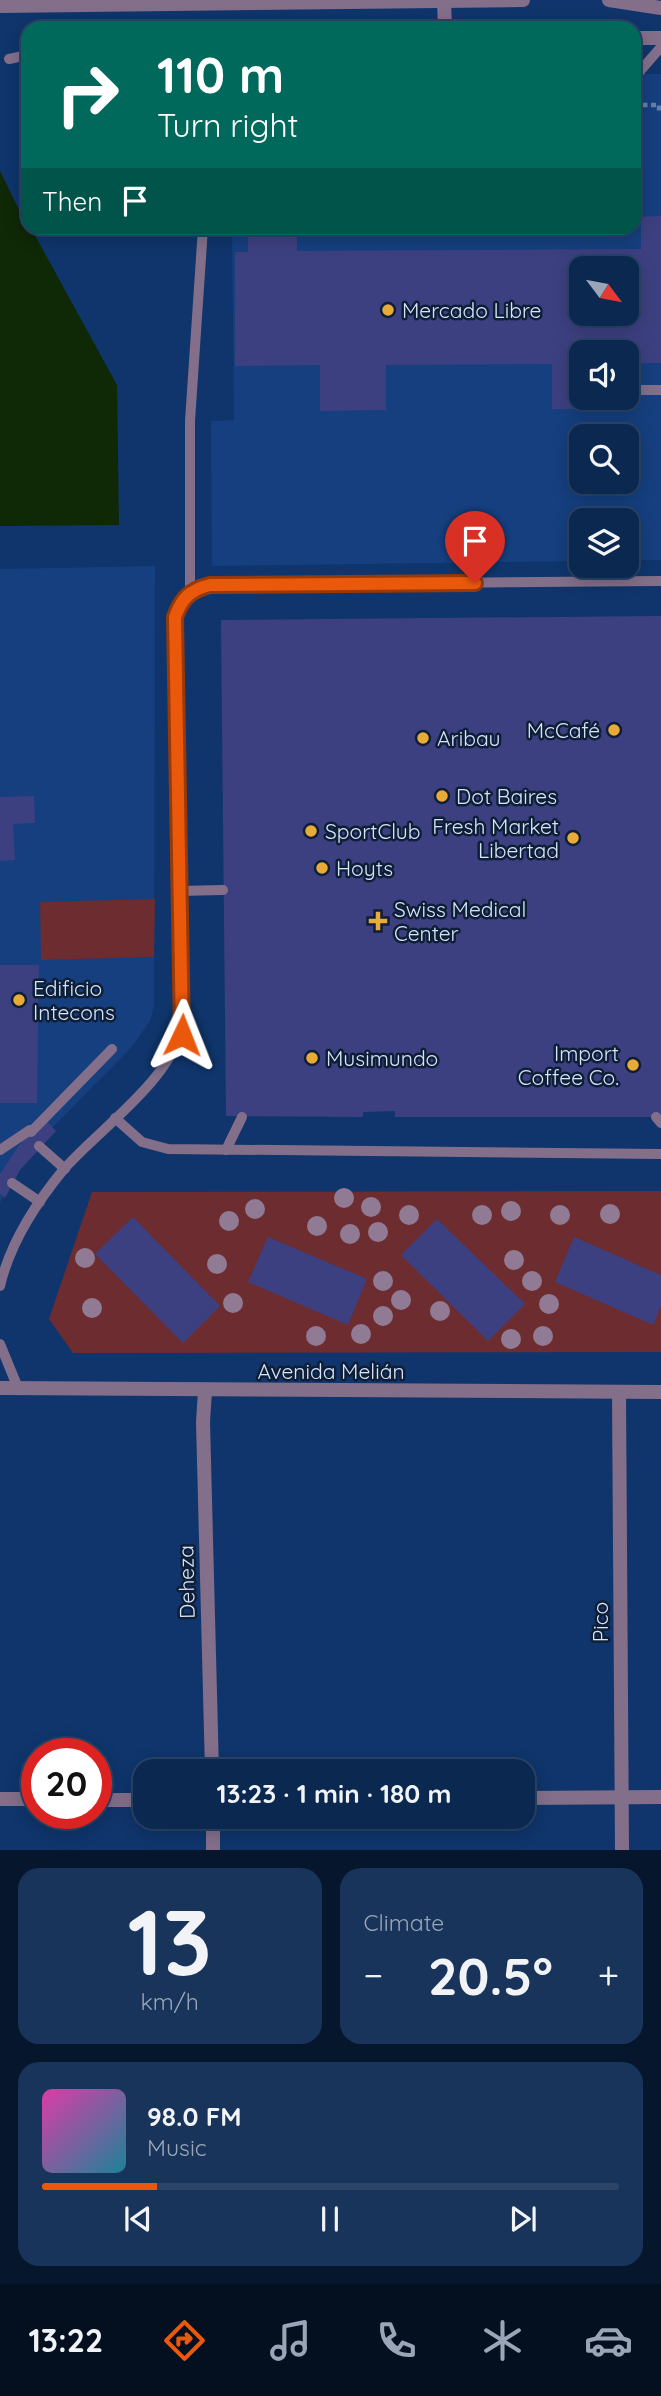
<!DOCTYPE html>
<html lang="en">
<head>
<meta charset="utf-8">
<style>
	:root { --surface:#0b2851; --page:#19345b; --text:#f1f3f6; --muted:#9aa6b7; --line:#2b4468; --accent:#ea580c }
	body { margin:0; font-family:Quicksand,sans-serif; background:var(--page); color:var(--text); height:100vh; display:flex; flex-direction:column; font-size:26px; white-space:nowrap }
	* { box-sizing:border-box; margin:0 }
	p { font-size:23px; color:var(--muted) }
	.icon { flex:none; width:38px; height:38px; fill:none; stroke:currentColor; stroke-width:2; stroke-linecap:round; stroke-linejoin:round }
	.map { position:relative; height:1850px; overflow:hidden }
	.drawer { display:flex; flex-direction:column; gap:18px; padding:18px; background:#06162d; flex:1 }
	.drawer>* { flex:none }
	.guide { position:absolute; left:21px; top:21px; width:620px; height:214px; border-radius:21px; box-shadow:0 4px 18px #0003,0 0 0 2px var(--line); background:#00695c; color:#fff; overflow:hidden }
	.needle { width:46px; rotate:122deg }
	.tools { position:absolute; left:569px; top:256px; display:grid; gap:14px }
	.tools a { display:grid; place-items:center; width:70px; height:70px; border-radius:14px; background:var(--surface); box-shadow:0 4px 18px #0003,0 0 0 2px var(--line); font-size:35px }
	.speed { position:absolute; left:21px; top:1738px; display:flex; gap:14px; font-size:35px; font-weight:700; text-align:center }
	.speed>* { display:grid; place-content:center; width:91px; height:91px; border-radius:50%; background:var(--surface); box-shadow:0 4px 18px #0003,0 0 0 2px var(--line); line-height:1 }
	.speed .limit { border:10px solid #d22; background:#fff; color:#111 }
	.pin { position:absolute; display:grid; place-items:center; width:60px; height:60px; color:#fff; margin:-72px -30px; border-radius:50% 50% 50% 0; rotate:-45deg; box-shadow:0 0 7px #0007 }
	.pin .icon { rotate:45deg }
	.me { position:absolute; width:77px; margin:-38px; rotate:2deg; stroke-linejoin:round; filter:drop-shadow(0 0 5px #0008) }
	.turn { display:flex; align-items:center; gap:24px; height:147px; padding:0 21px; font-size:32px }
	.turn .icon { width:91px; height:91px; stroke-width:2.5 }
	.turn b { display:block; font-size:49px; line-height:60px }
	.then { display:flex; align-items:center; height:66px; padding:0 21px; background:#0003; gap:14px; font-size:26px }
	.big { font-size:52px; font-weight:700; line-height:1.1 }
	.drawer .tile { flex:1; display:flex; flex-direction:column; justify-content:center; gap:10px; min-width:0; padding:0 24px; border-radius:21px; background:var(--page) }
	.drawer .dial { align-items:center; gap:0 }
	.dial b { font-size:91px; line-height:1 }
	.song { display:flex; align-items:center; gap:21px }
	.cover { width:84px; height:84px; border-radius:10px; background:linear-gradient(135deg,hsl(320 70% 55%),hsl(190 70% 35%)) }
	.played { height:7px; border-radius:4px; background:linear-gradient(90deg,var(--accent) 20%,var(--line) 20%) }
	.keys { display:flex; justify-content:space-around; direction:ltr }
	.heat { display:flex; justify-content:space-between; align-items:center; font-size:38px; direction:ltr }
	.drawer .tiles { flex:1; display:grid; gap:18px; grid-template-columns:1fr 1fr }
	.tile:last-child { grid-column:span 2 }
	.trip { position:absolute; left:133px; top:1759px; width:402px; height:70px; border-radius:21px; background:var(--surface); box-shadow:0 4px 18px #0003,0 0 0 2px var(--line); font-weight:700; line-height:70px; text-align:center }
	.tab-bar { display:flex; height:112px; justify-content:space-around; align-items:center; background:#041020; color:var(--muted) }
	.tab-bar .icon { width:49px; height:49px }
	.tab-bar .active { color:var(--accent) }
	.tab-bar b { font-size:32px; color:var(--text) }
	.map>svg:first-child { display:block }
	.built { fill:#153f7e; fill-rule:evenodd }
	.green { fill:#6c2c30 }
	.water { fill:#0f2806 }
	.building { fill:#3d4080; fill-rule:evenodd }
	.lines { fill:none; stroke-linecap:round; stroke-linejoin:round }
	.path { stroke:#6480a9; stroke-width:4.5; stroke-dasharray:5 3.5; stroke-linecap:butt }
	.service { stroke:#836f8a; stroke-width:10 }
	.minor { stroke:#836f8a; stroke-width:14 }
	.tertiary { stroke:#836f8a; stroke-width:14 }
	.tree { fill:#917b94 }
	.route-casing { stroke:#983908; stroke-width:18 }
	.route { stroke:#ea580c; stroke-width:12 }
	.poi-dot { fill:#e9ab38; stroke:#0e1e37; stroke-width:2.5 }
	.labels { text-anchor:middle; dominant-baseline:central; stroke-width:5; stroke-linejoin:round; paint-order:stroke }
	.poi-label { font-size:21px; fill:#d6e4f9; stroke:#0e1e37; text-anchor:start }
	.street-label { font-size:21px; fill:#d6e4f9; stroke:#0e1e37 }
</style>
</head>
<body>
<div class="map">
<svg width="661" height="1850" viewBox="0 0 661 1850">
	<rect width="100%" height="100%" fill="#0f356c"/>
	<g class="built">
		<polygon points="230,23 412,27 230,28"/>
		<path d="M 634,74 L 661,74 L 661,560 L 627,560 L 626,520 L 581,520 L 581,561 L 212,566 L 211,421 L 234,420 L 232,228 L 634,228 ZM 581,268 L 626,268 L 626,313 L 581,313 ZM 581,352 L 626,352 L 626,397 L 581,397 ZM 581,436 L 626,436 L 626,481 L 581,481 Z"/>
		<polygon points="155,566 154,1006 150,1021 131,1048 37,1143 10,1181 0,1203 0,569"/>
	</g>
	<g class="green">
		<polygon points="155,899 154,957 41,960 40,902"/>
		<polygon points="661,1191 661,1352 73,1353 49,1319 92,1192"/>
	</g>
	<polygon class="water" points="0,171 28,228 31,228 117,385 119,525 0,526"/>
	<g class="building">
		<path d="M 661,216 L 661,363 L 626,363 L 626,352 L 581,352 L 581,397 L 619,397 L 619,409 L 552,409 L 552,364 L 386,365 L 386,410 L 320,411 L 320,365 L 235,366 L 235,252 L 248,252 L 248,228 L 297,228 L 297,251 L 641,249 L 641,217 ZM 581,268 L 626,268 L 626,313 L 581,313 Z"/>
		<polygon points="661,616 661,1117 395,1117 395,1111 363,1112 363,1117 226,1116 221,620"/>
		<polygon points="34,796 35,823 13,824 15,860 0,861 0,797"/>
		<polygon points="0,965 39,965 37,1103 0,1103"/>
		<polygon points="45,1119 56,1131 20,1170 5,1198 0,1194 0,1174 22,1141"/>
		<polygon points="133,1217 220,1306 183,1343 95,1254"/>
		<polygon points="437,1219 525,1304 488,1341 401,1255"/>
		<polygon points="268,1237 367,1279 348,1325 248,1282"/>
		<polygon points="574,1237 661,1275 661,1306 653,1325 555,1282"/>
	</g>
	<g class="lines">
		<polyline class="path" points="634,105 659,105 659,113"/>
		<g class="service">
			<polyline points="9,59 28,55"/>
			<polyline points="634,78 661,47"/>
			<polyline points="627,390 661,390"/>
			<polyline points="190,592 190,421 203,228"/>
			<polyline points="178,891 223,890"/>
			<polyline points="656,1117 661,1123"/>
			<polyline points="115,1118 142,1142 168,1149 661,1154"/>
			<polyline points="31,1132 112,1049"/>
			<polyline points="39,1146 65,1169"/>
			<polyline points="0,1150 30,1130"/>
			<polyline points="226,1150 242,1117"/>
			<polyline points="12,1183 40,1202"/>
			<path d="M 0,1286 C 10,1243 36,1203 64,1169 C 103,1125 177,1077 184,1017 L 178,891 L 175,617 C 182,598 190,589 210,585 L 661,581"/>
			<polyline points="0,1344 18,1388"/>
		</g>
		<g class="minor">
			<polyline points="444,0 445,28"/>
			<polyline points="609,0 661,8"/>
			<polyline points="0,6 523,0"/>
			<polyline points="634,38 661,38"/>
			<polyline points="205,1391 203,1422 212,1771"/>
			<polyline points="619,1393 622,1850"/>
			<polyline points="523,1798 661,1797"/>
			<polyline points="0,1799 37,1799"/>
			<polyline points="96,1800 145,1800"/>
			<polyline points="213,1816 213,1850"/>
		</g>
		<polyline class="tertiary" points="0,1388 661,1392"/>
	</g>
	<g class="tree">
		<circle cx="344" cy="1198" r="10"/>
		<circle cx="371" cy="1207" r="10"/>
		<circle cx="255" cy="1209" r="10"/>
		<circle cx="511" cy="1211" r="10"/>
		<circle cx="610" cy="1214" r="10"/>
		<circle cx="409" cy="1215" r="10"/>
		<circle cx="482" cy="1215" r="10"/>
		<circle cx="560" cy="1215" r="10"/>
		<circle cx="229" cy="1221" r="10"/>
		<circle cx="317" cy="1226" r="10"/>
		<circle cx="378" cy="1232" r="10"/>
		<circle cx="350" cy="1234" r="10"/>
		<circle cx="85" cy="1258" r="10"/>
		<circle cx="514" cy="1260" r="10"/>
		<circle cx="217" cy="1264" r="10"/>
		<circle cx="383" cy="1281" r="10"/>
		<circle cx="532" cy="1281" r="10"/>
		<circle cx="401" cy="1300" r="10"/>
		<circle cx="233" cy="1303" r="10"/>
		<circle cx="549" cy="1304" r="10"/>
		<circle cx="92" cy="1308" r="10"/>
		<circle cx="440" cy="1311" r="10"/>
		<circle cx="383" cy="1316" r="10"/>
		<circle cx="361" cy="1334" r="10"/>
		<circle cx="316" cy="1336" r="10"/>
		<circle cx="543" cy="1336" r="10"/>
		<circle cx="511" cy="1339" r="10"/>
	</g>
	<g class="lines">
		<g class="route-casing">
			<path id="route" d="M 182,1035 L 175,617 C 182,598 190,590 210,585 L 475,583"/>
		</g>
		<use href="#route" class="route"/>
	</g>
	<g class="poi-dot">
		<circle cx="388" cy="310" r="7"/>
		<circle cx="614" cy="730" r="7"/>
		<circle cx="423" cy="738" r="7"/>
		<circle cx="442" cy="796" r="7"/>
		<circle cx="311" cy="831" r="7"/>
		<circle cx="573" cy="838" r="7"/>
		<circle cx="322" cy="868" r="7"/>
		<path d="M374.5 910.5h7v7h7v7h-7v7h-7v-7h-7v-7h7z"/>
		<circle cx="19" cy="1000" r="7"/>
		<circle cx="312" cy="1058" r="7"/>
		<circle cx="633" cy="1065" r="7"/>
	</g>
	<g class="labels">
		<g class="poi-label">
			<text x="402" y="310">Mercado Libre</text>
			<text x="600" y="730" text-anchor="end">McCafé</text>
			<text x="437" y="738">Aribau</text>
			<text x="456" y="796">Dot Baires</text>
			<text x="559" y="826" text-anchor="end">Fresh Market<tspan x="559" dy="24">Libertad</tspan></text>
			<text x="325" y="831">SportClub</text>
			<text x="336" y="868">Hoyts</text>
			<text x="394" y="909">Swiss Medical<tspan x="394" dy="24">Center</tspan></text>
			<text x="33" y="988">Edificio<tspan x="33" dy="24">Intecons</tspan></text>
			<text x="619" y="1053" text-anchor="end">Import<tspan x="619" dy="24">Coffee Co.</tspan></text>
			<text x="326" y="1058">Musimundo</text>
		</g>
		<g class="street-label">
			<text x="331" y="1371">Avenida Melián</text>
			<text transform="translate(186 1582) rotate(-91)">Deheza</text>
			<text transform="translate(600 1622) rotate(-90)">Pico</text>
		</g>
	</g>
</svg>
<div class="tools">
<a><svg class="needle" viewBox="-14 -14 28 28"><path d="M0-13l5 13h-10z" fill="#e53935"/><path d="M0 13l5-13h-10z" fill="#9aa6b7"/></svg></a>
<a><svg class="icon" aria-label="sound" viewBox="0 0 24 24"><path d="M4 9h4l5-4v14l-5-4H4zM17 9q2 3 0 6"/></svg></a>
<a><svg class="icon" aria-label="search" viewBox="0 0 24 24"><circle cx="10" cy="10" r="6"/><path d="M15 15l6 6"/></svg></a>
<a><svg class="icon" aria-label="layers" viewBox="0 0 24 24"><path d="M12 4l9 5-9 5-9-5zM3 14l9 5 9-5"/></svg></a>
</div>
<div class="speed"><div class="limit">20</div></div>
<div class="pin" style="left:475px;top:583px;background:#d93025"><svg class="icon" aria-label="arrive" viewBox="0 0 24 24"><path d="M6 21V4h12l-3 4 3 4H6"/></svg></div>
<svg class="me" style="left:182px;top:1035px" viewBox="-20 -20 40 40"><path d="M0-17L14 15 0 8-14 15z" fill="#ea580c" stroke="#fff" stroke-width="4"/></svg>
<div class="trip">13:23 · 1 min · 180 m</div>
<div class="guide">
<div class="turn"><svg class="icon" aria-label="right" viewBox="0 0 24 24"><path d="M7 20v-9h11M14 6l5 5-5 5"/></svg><div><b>110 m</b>Turn right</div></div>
<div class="then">Then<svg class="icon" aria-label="arrive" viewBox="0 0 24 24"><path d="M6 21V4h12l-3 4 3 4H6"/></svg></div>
</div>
</div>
<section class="drawer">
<div class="tiles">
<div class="tile dial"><b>13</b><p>km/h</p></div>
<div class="tile"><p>Climate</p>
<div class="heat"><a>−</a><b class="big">20.5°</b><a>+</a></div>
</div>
<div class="tile">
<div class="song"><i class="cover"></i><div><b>98.0 FM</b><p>Music</p></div></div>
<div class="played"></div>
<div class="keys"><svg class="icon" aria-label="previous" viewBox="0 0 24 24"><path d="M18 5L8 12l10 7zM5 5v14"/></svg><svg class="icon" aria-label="pause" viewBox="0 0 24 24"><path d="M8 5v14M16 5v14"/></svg><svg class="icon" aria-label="next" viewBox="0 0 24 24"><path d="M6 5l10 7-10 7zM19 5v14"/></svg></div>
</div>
</div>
</section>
<nav class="tab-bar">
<b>13:22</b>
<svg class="icon active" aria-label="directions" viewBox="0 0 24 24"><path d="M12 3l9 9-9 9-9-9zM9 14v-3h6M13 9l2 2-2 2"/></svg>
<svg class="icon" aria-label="music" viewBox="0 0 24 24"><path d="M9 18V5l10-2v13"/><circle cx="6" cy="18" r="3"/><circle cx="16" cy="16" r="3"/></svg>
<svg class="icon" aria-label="phone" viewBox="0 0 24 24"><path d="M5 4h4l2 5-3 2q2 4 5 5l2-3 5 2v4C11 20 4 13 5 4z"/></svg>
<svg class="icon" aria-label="climate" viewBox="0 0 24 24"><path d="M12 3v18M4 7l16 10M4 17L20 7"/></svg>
<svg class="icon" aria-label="car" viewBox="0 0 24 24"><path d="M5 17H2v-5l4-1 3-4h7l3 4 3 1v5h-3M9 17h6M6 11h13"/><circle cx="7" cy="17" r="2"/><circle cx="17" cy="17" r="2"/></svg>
</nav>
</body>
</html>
